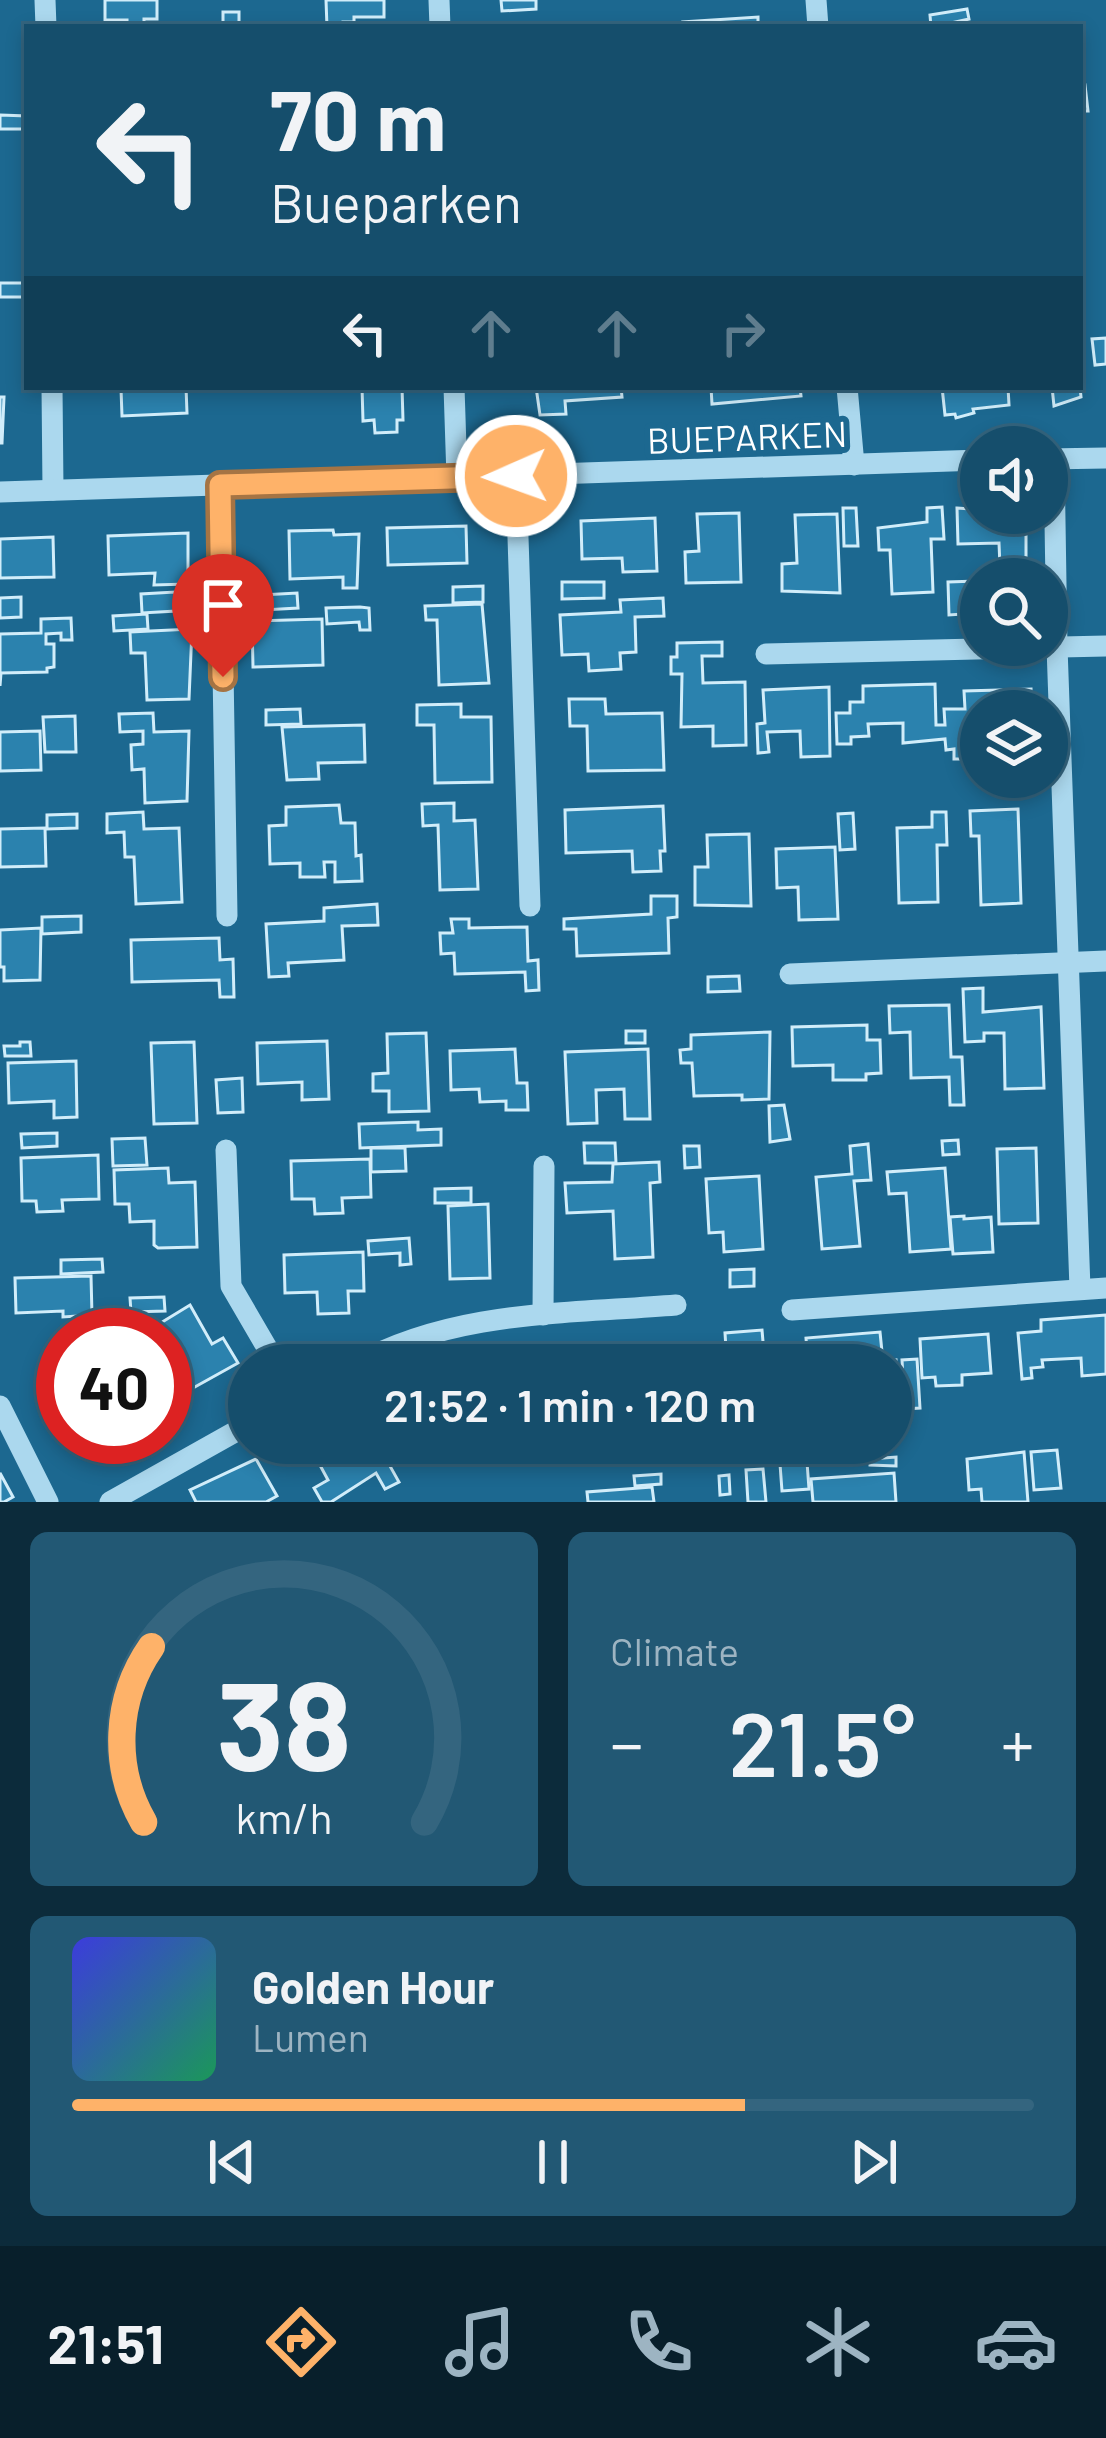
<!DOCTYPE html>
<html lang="en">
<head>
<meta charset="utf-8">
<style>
	:root { --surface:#154e6c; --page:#225874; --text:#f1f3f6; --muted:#9db4c2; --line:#34657f; --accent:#feb269 }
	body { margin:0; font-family:Barlow,sans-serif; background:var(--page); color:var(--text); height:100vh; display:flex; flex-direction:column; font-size:45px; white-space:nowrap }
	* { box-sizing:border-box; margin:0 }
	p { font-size:39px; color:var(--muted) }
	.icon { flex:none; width:66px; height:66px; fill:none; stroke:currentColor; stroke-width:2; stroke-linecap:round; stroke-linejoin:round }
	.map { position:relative; height:1502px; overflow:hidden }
	.side { display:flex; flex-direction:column; gap:30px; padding:30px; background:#0c2b3b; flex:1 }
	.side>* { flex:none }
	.hud { position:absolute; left:24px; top:24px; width:1059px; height:366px; border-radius:0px; box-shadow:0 6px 18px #0003,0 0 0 3px var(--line); background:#154e6c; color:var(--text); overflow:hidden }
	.tools { position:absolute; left:960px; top:426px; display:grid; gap:24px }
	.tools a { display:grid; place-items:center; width:108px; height:108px; border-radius:50%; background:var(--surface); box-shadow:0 6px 18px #0003,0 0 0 3px var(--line); font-size:60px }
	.speed { position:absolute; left:36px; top:1308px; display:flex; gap:24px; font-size:60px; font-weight:700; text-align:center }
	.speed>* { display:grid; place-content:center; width:156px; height:156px; border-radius:50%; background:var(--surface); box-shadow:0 6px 18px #0003,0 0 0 3px var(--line); line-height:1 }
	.speed .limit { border:18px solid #d22; background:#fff; color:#111 }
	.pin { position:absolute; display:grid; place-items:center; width:102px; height:102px; color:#fff; margin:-123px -51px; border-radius:50% 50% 50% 0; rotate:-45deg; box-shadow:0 0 12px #0007 }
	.pin .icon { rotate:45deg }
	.me { position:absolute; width:132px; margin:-66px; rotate:268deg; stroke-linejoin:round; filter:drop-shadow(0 0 9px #0008) }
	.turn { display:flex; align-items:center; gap:42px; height:252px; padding:0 48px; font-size:54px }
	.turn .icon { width:156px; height:156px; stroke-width:2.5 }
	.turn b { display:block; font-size:84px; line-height:102px }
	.lanes { display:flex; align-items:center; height:114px; padding:0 48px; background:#0003; justify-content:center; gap:60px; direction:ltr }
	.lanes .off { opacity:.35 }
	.big { font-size:90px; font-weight:600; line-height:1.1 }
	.side .card { flex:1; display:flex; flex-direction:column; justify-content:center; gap:18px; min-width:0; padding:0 42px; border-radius:18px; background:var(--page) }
	.side .dial { align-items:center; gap:0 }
	.dial svg { height:312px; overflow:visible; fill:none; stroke:var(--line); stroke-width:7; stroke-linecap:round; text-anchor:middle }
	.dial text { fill:var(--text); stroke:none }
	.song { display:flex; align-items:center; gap:36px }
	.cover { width:144px; height:144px; border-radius:18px; background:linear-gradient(135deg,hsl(240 70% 55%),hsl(150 70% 35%)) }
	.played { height:12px; border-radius:6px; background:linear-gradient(90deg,var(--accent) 70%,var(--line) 70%) }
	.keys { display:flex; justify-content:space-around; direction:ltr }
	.heat { display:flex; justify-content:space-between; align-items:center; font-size:66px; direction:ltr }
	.side .tiles { flex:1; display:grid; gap:30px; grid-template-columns:1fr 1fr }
	.card:last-child { grid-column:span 2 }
	.trip { position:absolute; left:228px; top:1344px; width:684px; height:120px; border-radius:60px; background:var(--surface); box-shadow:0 6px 18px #0003,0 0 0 3px var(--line); font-weight:600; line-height:120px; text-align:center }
	.menu { display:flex; height:192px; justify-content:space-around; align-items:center; background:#081f2b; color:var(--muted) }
	.menu .icon { width:84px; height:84px }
	.menu .active { color:var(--accent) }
	.menu b { font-size:54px; color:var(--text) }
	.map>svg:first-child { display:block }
	.building { fill:#2b82ae; stroke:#d1edfa; stroke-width:3 }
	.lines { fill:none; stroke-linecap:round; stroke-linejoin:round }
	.minor { stroke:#abd8ee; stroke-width:21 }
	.route-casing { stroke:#a57444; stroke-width:30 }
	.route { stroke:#feb269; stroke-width:21 }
	.labels { text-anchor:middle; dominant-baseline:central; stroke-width:12; stroke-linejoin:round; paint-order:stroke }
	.street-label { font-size:36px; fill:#fff; stroke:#1c6890 }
</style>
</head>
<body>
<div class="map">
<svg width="1106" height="1502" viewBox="0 0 1106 1502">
	<rect width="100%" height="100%" fill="#1c6890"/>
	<g class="building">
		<polygon points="105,0 157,0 157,19 144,19 144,27 127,27 127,20 105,20"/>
		<polygon points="326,0 384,0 384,17 354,17 354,22 343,22 343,27 327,27"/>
		<polygon points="501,0 536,0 536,9 502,11"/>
		<polygon points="967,9 969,19 951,23 951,27 931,27 930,15"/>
		<rect x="223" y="12" width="16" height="15"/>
		<polygon points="758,17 758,27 684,27 683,22"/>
		<polygon points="1085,85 1088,111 1080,111 1080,86"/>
		<polygon points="0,115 27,116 27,129 0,129"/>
		<rect x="0" y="283" width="23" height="14"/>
		<polygon points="1106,338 1106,364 1095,365 1092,339"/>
		<polygon points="149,387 186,387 187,413 122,416 121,389"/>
		<polygon points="362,387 402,387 403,420 397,420 397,432 375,433 374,420 363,421"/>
		<polygon points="536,387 621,387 622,397 565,401 566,414 540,415"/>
		<polygon points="711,387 800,387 801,396 712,404"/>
		<polygon points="942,387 1008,387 1009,405 973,409 974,413 956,418 955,414 945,415"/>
		<polygon points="1052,387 1080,387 1081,397 1054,406"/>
		<polygon points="0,397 4,397 2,443 0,443"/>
		<polygon points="942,507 944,539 931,539 933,592 892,594 890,550 879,550 878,528 927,522 927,508"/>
		<polygon points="843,508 856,508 858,546 844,546"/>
		<polygon points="957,508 1026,513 1026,566 1000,567 999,543 958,544"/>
		<polygon points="739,513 741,582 686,583 685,552 699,551 697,514"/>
		<polygon points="837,514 840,593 782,591 782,564 797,563 795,515"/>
		<polygon points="655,518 657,571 623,572 622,558 582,559 581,521"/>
		<polygon points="466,526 467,563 388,565 387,528"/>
		<polygon points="333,530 334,535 359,534 357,588 343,588 343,577 290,579 289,531"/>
		<polygon points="188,533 188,584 154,585 155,573 109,575 108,536"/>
		<polygon points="53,537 54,577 0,578 0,539"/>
		<polygon points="977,581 978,613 949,615 948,582"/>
		<polygon points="562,582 604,582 604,598 562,599"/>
		<polygon points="483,586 483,602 453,603 453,587"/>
		<polygon points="175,592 176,611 142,613 141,594"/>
		<polygon points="297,593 298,608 263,610 262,595"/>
		<polygon points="21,597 21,617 0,618 0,598"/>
		<polygon points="663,598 664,616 635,617 636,652 620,653 621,669 589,671 588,654 562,655 560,615 621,612 620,600"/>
		<polygon points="482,604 489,683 439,685 437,620 426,620 425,606"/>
		<polygon points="360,607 369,608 370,630 360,630 359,622 327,624 326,608"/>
		<polygon points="147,614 148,629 114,631 113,616"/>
		<polygon points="71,618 72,640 61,640 61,633 46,634 46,644 54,644 54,667 47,668 47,672 1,673 0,686 0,634 41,633 41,619"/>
		<polygon points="322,619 323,665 253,667 252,621"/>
		<polygon points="192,629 189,699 147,700 145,653 131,653 130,632"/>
		<polygon points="722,642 722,656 702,656 703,683 745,682 746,745 713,746 713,726 681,727 682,674 671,674 671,657 677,657 677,643"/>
		<polygon points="935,684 936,725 945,725 944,709 965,709 964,691 1031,689 1031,711 981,711 981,748 966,749 966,759 954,759 954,749 946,750 945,739 903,743 903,723 868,724 869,736 851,737 851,744 837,744 836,713 850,713 850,702 863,702 863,686"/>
		<polygon points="829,687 830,756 801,757 800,731 767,732 769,752 758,753 757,724 765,723 763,690"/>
		<polygon points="569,699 605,699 606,714 662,713 664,770 588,771 587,726 570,726"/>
		<polygon points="461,704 461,717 491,717 492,782 435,783 434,725 417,725 417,705"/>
		<polygon points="300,709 301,724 266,725 266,710"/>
		<polygon points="153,713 154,732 189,731 187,801 145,803 144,769 132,770 131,745 143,744 143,731 120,732 119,714"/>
		<polygon points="75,716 76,752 45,752 43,717"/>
		<polygon points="364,725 365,762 318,763 319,779 287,780 282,727"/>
		<polygon points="40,731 41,770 0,771 0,732"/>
		<polygon points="454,803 454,821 475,820 478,889 440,890 438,825 423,826 422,804"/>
		<polygon points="339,805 341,823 355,823 356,856 361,855 362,881 335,882 335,862 324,862 325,877 300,877 300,863 270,864 269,826 286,825 286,807"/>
		<polygon points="663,806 665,851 660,851 661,871 633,872 632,851 566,853 565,810"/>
		<polygon points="1018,809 1021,903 981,905 979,836 971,836 970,811"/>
		<polygon points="143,812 144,829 179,828 182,902 136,904 134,857 125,857 124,832 107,833 107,814"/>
		<polygon points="932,812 946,812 947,845 937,845 938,902 899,903 897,828 932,827"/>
		<polygon points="853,813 855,849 840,850 838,814"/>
		<polygon points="77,814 77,828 47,829 47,815"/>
		<polygon points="45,828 46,866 0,867 0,829"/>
		<polygon points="749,834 751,906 695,905 695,867 708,867 707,835"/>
		<polygon points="835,847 838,919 799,920 798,887 777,888 776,849"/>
		<polygon points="651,896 677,896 677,917 668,918 669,953 577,956 576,929 564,929 564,919 651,914"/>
		<polygon points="377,904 378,925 342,926 344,960 288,963 289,976 269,977 266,924 324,921 324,908"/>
		<polygon points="81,916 81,932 42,934 42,917"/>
		<polygon points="451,919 469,919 469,928 527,927 528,961 538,960 539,990 526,991 525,972 455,974 454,953 441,954 440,933 453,933"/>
		<polygon points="41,928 40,980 4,981 4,967 0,967 0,930"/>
		<polygon points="219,938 220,960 233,959 234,997 220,997 219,980 132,982 131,940"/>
		<polygon points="739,976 740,991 708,992 708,977"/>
		<polygon points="983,988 983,1012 1041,1007 1044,1088 1005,1089 1004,1033 984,1033 984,1041 965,1042 963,989"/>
		<polygon points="949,1005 951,1057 962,1057 964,1105 950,1105 949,1077 911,1078 910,1032 890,1033 889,1006"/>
		<polygon points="867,1025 867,1040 880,1040 881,1073 866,1074 866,1080 833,1080 833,1065 793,1066 792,1027"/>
		<rect x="626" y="1031" width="19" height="12"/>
		<polygon points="770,1032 769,1099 742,1100 742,1095 694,1096 692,1063 681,1063 680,1050 691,1049 691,1035"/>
		<polygon points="426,1033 429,1111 389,1112 389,1091 373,1091 373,1074 388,1073 387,1034"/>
		<polygon points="327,1041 329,1099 302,1100 302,1082 258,1084 257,1043"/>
		<polygon points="20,1042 30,1042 31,1056 5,1056 4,1046 20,1046"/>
		<polygon points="194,1042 197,1123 154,1124 151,1043"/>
		<polygon points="515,1049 517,1083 527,1083 528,1110 506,1110 506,1101 480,1102 479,1089 451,1090 450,1051"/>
		<polygon points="648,1049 650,1119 625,1119 624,1089 596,1090 597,1123 568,1124 565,1052"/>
		<polygon points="76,1061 77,1117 54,1118 54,1101 9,1103 8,1063"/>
		<polygon points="242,1078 243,1112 218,1113 216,1080"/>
		<polygon points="784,1105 790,1139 770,1142 769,1106"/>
		<polygon points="418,1122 418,1130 441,1129 441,1145 360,1148 359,1124"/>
		<polygon points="57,1133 57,1146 22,1148 21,1134"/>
		<polygon points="145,1138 147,1165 113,1166 112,1139"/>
		<polygon points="958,1140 959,1154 943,1155 942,1141"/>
		<polygon points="584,1143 615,1143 616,1163 585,1163"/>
		<polygon points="868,1144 871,1180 854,1181 860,1246 822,1249 816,1177 852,1174 850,1146"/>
		<polygon points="684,1146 699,1146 700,1167 685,1168"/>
		<polygon points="371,1148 405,1148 406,1171 371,1172"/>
		<polygon points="1036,1148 1038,1223 999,1224 997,1149"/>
		<polygon points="98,1155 99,1199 62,1200 63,1211 37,1212 36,1201 22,1201 21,1158"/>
		<polygon points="370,1159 371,1197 342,1198 343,1213 315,1214 314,1199 292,1199 291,1161"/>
		<polygon points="659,1162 660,1182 650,1183 653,1257 615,1259 613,1211 567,1213 565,1183 612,1182 613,1164"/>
		<polygon points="168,1168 169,1183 195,1182 197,1247 158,1248 154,1245 154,1221 130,1222 129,1204 115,1204 114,1170"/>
		<polygon points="945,1168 951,1249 910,1252 906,1193 889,1194 887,1172"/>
		<polygon points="759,1176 763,1249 724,1252 723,1232 709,1233 706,1179"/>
		<polygon points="471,1188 471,1203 435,1203 435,1189"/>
		<polygon points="488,1204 490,1278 450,1279 448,1206"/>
		<polygon points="964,1216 964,1219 991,1217 993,1252 953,1254 950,1217"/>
		<polygon points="409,1238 411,1264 400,1265 400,1253 369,1255 368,1241"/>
		<polygon points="363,1252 364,1291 348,1291 349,1313 318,1314 317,1292 285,1293 284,1255"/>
		<polygon points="102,1259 103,1272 61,1274 61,1260"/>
		<polygon points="754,1269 754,1286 730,1287 730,1270"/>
		<polygon points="91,1276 92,1315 63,1317 63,1311 16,1313 15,1278"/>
		<polygon points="164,1297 165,1311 131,1312 130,1298"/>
		<polygon points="190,1305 212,1344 223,1338 238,1363 193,1388 170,1347 165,1350 165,1335 141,1335"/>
		<polygon points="1106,1315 1106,1374 1082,1376 1081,1358 1042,1360 1043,1367 1031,1368 1032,1378 1022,1379 1018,1333 1041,1331 1041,1320"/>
		<polygon points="762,1330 765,1365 727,1365 725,1333"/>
		<polygon points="880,1332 883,1362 896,1360 898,1390 891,1390 891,1365 808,1365 806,1338"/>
		<polygon points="988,1334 991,1373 962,1375 962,1385 936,1386 935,1377 922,1378 920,1339"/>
		<polygon points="654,1348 655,1365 580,1365 580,1351"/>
		<polygon points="553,1349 553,1352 565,1352 565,1365 470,1365 470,1352"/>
		<polygon points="917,1359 920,1408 905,1409 902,1360"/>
		<polygon points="63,1382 63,1399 49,1407 42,1393"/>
		<polygon points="296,1443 362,1443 364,1447 359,1450 365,1460 381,1450 399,1482 385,1489 376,1473 331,1502 322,1502 314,1488 328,1480 315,1456 303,1464 292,1445"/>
		<polygon points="1057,1450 1061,1488 1034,1490 1031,1452"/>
		<polygon points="1024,1452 1028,1502 982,1502 981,1489 969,1490 967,1459"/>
		<polygon points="896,1457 896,1466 870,1465 870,1459"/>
		<polygon points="256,1459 277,1496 266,1502 196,1502 190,1490"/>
		<polygon points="807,1462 809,1489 782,1491 780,1464"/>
		<polygon points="763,1469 766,1502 748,1502 746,1470"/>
		<polygon points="0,1473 13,1497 4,1502 0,1502"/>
		<polygon points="894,1473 896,1502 813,1502 811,1479"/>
		<polygon points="661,1474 661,1484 635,1486 634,1476"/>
		<polygon points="729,1475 730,1494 720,1495 719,1476"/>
		<polygon points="652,1487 654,1502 588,1502 587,1492"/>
	</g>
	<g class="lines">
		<g class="minor">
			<polyline points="45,0 46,27"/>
			<polyline points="439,0 440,27"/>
			<polyline points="816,0 818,27"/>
			<polyline points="52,387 53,490"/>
			<polyline points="454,387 457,478"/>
			<polyline points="847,387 854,465"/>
			<polyline points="1047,459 1106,458"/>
			<polyline points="1054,459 1057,647 1080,1289"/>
			<polyline points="516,476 530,906"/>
			<polyline points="220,485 227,916"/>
			<polyline points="0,492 981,460"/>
			<polyline points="766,654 1106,646"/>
			<polyline points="790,974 1106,961"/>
			<polyline points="226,1150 231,1286 277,1365"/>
			<polyline points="792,1310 1106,1288"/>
			<polyline points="543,1315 544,1166"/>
			<path d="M 355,1365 C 453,1310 567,1314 676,1305"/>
			<polyline points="0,1406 48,1502"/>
			<polyline points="110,1502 249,1424"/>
		</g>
	</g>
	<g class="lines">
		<g class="route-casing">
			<polyline id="route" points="223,677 220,485 516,476"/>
		</g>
		<use href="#route" class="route"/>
	</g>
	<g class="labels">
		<g class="street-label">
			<text transform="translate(747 436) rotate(-2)">BUEPARKEN</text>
		</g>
	</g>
</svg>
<div class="tools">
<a><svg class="icon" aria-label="sound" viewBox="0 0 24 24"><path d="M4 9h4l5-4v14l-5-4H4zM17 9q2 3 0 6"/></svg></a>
<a><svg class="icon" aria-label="search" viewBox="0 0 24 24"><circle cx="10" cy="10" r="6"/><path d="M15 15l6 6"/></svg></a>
<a><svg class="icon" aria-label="layers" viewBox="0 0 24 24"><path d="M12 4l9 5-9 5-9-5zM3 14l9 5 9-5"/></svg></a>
</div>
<div class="speed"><div class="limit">40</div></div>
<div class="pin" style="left:223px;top:677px;background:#d93025"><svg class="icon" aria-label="arrive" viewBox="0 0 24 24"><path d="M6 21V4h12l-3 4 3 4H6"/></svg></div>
<svg class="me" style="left:516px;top:476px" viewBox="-20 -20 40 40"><circle r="17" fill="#feb269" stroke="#fff" stroke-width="3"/><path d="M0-11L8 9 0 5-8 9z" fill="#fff"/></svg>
<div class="trip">21:52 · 1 min · 120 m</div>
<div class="hud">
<div class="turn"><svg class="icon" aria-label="left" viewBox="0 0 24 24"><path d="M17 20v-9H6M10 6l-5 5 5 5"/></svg><div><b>70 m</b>Bueparken</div></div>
<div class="lanes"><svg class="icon" aria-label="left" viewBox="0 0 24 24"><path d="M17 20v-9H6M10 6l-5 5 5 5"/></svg><svg class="icon off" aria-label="ahead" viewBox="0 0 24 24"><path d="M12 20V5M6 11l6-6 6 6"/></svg><svg class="icon off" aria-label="ahead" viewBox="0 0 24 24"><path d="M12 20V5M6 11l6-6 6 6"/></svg><svg class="icon off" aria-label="right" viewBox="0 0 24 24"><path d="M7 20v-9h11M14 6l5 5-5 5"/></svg></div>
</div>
</div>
<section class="side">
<div class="tiles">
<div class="card dial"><svg viewBox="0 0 100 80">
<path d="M14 69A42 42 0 1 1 86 69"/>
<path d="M14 69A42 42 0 0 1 16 24" stroke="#feb269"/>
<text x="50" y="56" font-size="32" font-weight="700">38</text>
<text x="50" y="72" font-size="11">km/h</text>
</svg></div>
<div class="card"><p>Climate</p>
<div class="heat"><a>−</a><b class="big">21.5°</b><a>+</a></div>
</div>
<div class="card">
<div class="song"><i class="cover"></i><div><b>Golden Hour</b><p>Lumen</p></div></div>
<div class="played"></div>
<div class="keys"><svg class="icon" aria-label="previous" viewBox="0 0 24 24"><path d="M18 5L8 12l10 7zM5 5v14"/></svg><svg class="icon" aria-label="pause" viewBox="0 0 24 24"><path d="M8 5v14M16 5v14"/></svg><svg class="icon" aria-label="next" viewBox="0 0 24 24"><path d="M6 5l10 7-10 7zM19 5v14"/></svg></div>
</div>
</div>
</section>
<nav class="menu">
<b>21:51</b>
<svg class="icon active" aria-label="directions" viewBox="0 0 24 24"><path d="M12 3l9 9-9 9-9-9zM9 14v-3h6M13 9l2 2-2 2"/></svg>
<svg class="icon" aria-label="music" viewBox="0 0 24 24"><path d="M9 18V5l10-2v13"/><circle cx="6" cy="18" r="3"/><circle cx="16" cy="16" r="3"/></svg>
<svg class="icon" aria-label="phone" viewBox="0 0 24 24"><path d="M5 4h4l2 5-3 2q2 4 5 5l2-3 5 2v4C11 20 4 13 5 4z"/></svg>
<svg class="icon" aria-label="climate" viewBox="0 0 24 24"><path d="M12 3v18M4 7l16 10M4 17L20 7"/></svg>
<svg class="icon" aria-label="car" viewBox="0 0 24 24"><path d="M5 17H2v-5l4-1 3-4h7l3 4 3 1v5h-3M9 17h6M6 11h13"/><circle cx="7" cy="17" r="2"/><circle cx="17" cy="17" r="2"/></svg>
</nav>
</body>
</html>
